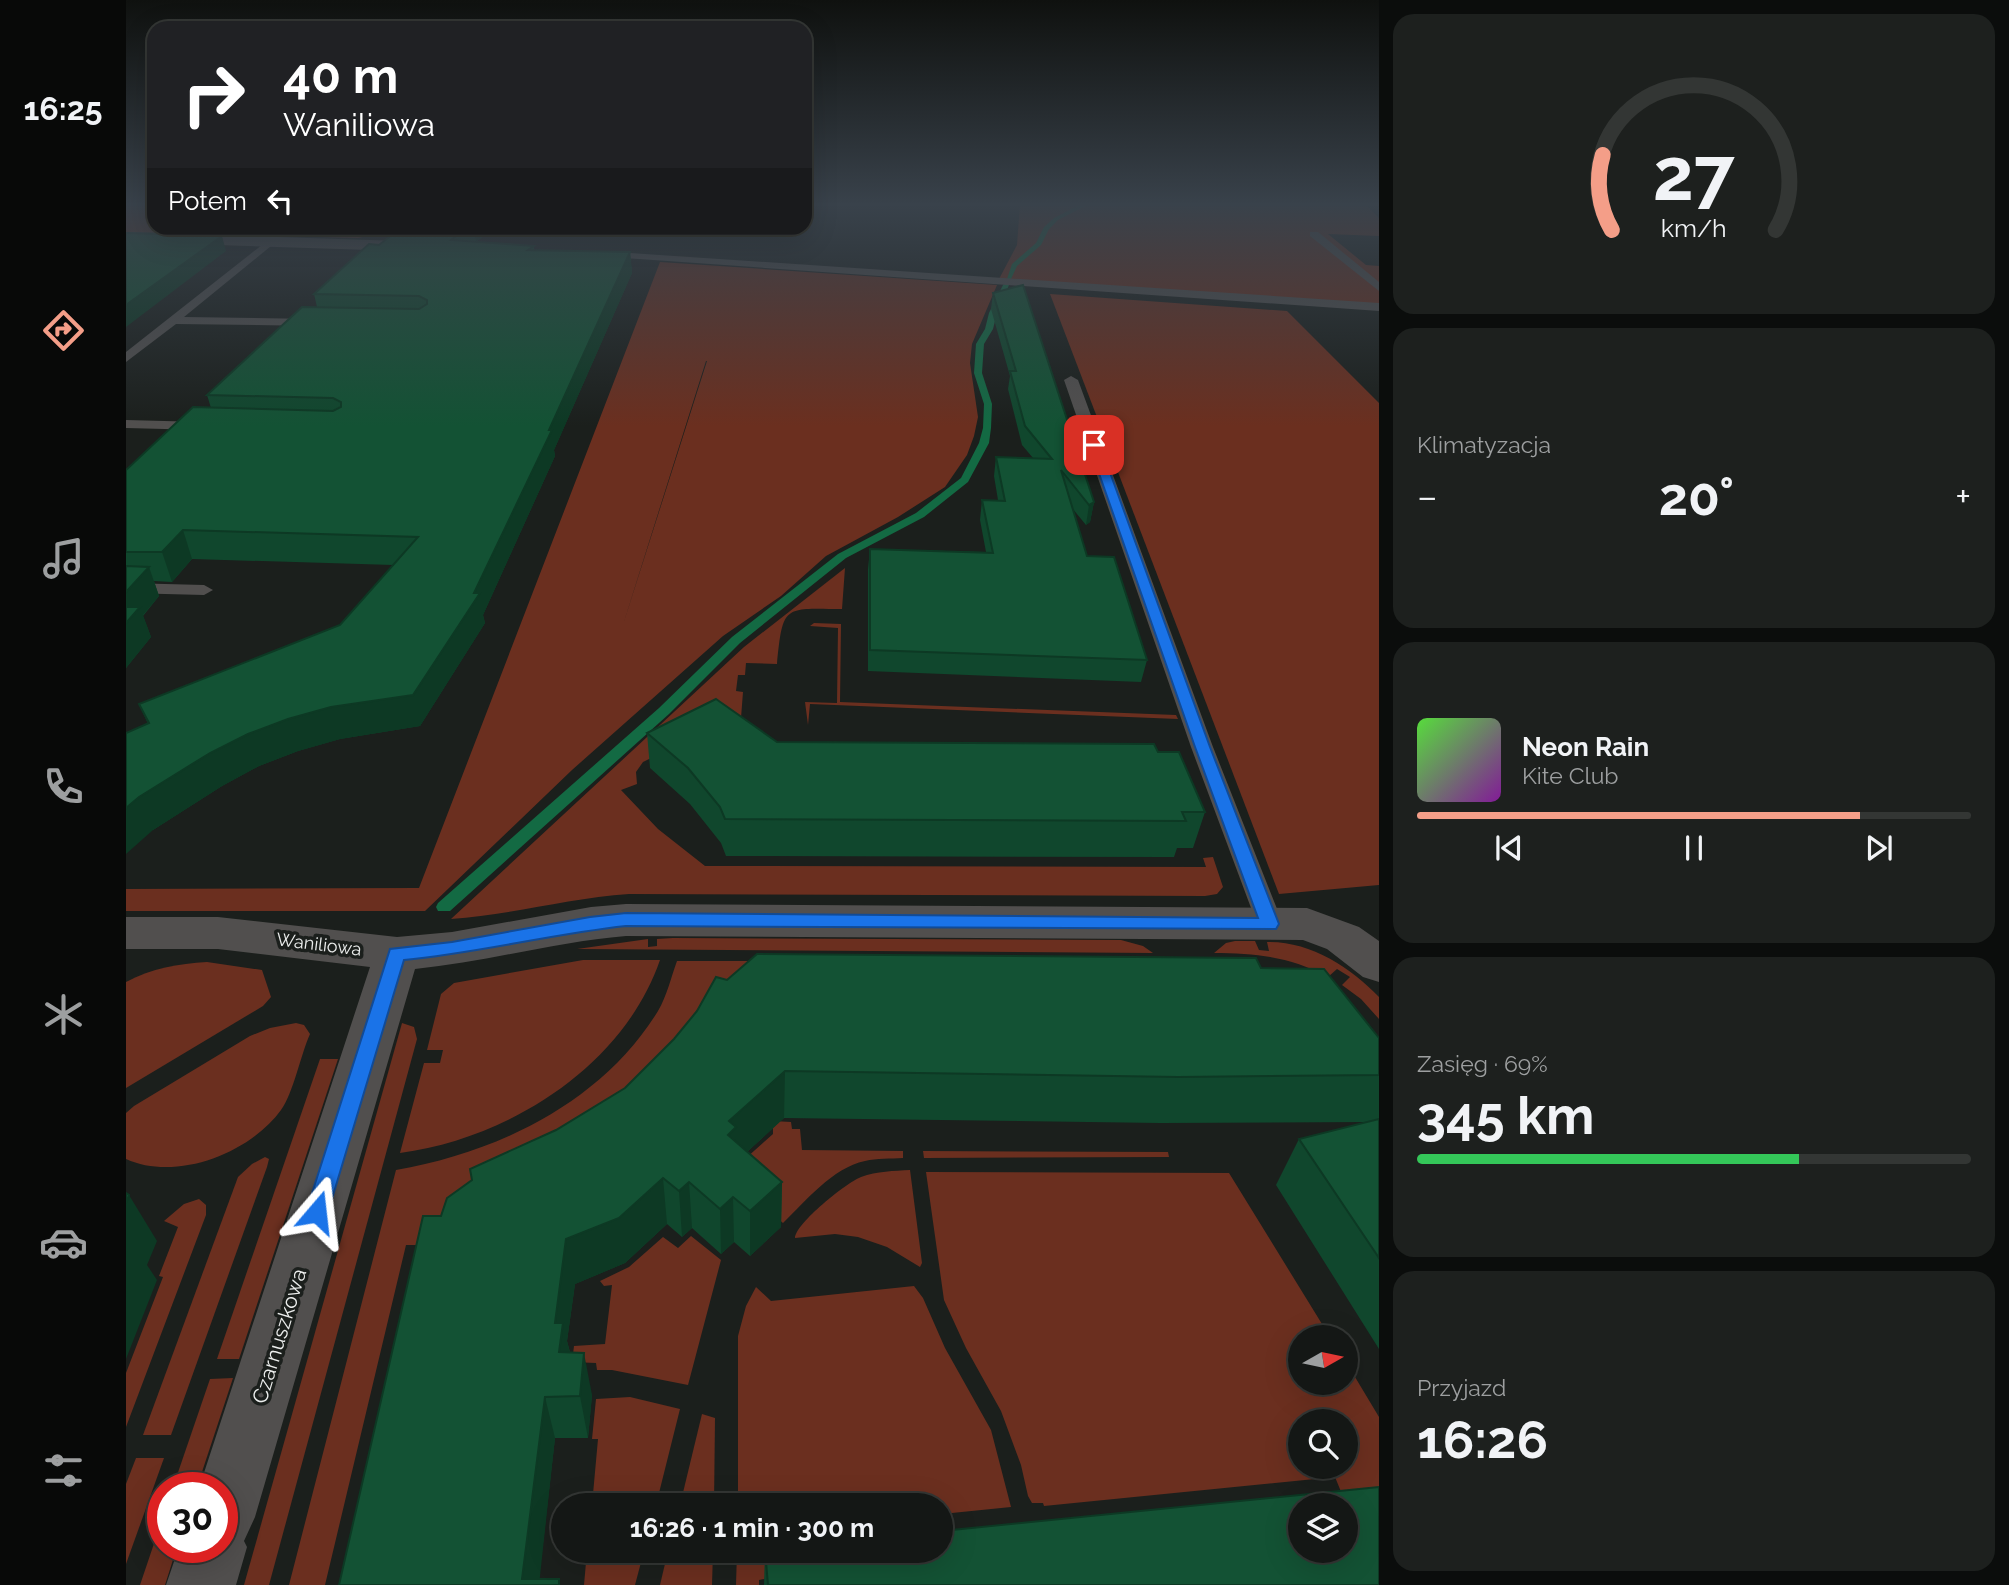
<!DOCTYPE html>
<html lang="pl">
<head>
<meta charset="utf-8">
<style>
	:root { --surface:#141715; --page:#1d201e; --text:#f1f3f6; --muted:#9d9fa0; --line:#333634; --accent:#f49e88 }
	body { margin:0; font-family:Raleway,sans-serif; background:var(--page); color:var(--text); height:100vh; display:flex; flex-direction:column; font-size:26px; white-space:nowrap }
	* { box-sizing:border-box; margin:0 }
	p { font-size:23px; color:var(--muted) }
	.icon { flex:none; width:38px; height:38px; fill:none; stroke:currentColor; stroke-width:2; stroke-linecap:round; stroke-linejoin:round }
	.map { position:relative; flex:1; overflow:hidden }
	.side { display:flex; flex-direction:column; gap:14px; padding:14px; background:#0b0d0c; width:630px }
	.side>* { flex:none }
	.hud { position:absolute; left:21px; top:21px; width:665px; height:214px; border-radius:21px; box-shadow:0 7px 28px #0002,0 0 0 2px var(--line); background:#202124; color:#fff; overflow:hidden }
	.needle { width:46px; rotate:81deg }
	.controls { position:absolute; left:1162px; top:1325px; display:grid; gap:14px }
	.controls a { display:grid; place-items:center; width:70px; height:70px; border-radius:50%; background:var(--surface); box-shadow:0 7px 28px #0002,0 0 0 2px var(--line); font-size:35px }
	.speed { position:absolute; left:21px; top:1472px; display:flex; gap:14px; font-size:35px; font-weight:700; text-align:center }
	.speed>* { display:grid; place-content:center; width:91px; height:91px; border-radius:50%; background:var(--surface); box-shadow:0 7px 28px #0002,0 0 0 2px var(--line); line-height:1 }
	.speed .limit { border:10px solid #d22; background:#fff; color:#111 }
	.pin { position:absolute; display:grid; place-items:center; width:60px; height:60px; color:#fff; margin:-30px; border-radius:14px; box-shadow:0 4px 10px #0006 }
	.me { position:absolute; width:77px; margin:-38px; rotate:17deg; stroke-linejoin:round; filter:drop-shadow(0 0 5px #0008) }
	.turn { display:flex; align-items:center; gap:24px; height:147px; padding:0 21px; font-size:32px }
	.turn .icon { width:91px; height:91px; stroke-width:2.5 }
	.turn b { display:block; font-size:49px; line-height:60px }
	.then { display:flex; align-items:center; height:66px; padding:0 21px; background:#0003; gap:14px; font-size:26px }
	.big { font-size:52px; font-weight:700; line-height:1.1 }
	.side .tile { flex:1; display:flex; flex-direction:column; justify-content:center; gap:10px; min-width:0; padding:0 24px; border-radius:21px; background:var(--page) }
	.side .dial { align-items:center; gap:0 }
	.dial svg { height:182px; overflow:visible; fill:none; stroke:var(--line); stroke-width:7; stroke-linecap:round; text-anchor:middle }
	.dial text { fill:var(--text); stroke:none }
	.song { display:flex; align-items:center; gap:21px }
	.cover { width:84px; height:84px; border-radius:10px; background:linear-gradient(135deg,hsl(110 70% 55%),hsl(290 70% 35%)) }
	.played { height:7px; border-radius:4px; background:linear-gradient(90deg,var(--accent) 80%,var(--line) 80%) }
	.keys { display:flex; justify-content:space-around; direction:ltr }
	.heat { display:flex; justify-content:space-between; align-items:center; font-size:38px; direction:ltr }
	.charge { height:10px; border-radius:5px; background:linear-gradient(90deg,#34c759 69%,var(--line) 0) }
	.trip { position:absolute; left:425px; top:1493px; width:402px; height:70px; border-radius:35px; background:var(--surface); box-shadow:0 7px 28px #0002,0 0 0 2px var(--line); font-weight:700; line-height:70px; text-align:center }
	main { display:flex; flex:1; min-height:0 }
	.menu { display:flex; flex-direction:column; width:126px; justify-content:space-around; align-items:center; background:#080908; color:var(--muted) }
	.menu .icon { width:49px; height:49px }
	.menu .current { color:var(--accent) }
	.menu b { font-size:32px; color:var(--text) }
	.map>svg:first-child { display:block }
	.green { fill:#6b2f1f; fill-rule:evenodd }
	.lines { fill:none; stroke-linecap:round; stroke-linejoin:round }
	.stream { fill:#136a43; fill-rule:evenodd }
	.lane { fill:#514f4e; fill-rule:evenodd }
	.street { fill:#514f4e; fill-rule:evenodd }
	.wall { fill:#10472d }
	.shaded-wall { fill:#0d3924 }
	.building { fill:#135234; stroke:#0d3924; stroke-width:2; fill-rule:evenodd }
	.route { fill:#1a73e8; stroke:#114b97; stroke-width:2 }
	.labels { text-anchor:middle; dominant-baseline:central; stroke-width:7; stroke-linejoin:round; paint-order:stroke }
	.street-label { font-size:18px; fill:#eceeed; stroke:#1b1f1c }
	.near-street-label { font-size:21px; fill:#eceeed; stroke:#1b1f1c }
</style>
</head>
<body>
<main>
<nav class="menu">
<b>16:25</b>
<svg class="icon current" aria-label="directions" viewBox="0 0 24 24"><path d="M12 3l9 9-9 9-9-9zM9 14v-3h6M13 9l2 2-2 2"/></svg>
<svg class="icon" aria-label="music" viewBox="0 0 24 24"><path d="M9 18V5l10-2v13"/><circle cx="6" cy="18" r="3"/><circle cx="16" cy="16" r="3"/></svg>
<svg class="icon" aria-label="phone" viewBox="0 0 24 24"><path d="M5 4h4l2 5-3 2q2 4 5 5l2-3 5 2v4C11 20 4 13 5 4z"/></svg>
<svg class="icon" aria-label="climate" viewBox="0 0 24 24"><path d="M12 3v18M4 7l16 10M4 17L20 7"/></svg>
<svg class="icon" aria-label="car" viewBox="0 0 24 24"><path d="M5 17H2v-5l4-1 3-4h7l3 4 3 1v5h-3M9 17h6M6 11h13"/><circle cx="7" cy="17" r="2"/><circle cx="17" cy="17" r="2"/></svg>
<svg class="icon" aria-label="filters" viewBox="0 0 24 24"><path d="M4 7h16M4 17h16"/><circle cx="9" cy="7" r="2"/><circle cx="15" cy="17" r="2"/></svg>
</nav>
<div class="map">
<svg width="1253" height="1585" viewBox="0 0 1253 1585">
	<rect width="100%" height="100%" fill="#1b1f1c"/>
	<g class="green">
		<polygon points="4,204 28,204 28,228 258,228 251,234 232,238 0,232 0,207"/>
		<polygon points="894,204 1239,204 1253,218 1253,236 1202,234 1240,265 1253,266 1253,304 873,279 891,245"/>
		<path d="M 534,262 L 871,285 L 846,344 L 844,363 L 852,417 L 848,436 L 841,455 L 819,487 L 772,517 L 700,556 L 655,596 L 597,636 L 446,770 L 299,911 L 0,911 L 0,889 L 293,888 ZM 580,361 L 581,361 L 496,628 Z"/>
		<polygon points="924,294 1161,311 1253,403 1253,885 1153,894"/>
		<path d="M 719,568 L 716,609 C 657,608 657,605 651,664 L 620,663 L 619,675 L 612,675 L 610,691 L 617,692 L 615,718 L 586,728 L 517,762 L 510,772 L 511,784 L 495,790 L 532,829 L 579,866 L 1080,867 L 1077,858 L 1087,857 L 1097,887 L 1091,894 L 1079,896 L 503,894 C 443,898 385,915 325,919 L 618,647 Z"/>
		<polygon points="688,623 715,624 714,702 1050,715 1052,719 684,704 682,725 679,702 711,703 712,628 684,626"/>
		<polygon points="547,938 995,940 1017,946 1027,953 451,949 522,939 522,947 531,946 531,939"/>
		<path d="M 1109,941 L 1129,941 L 1133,950 L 1143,951 L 1141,942 C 1184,941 1224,967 1253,997 L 1253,1019 L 1235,999 L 1216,985 L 1224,977 L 1211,969 L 1202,977 C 1165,957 1130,953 1088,953 L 1100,943 Z"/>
		<path d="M 457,960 L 534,960 C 497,1067 383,1138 274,1153 L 298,1063 L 314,1063 L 317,1050 L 301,1050 L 315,994 L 328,983 Z"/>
		<path d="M 551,961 L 731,961 L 588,1023 L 303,1245 L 280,1245 L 199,1585 L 163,1585 L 270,1170 C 373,1152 476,1102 532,1011 C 541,996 545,977 551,961 Z"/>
		<path d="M 81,962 L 136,970 L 145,997 L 137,1006 L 0,1088 L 0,982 C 26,968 52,964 81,962 Z"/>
		<path d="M 170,1023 L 178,1025 L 184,1034 C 175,1054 167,1094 155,1110 C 124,1153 50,1182 0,1159 L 0,1113 L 8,1106 L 124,1036 L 144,1028 Z"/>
		<polygon points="276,1023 288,1027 291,1039 143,1585 118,1585"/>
		<polygon points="194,1059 212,1059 113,1359 91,1359"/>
		<path d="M 647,1121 L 665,1122 L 666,1129 L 674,1129 L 676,1150 L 777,1151 L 777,1158 C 764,1159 751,1158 739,1161 C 706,1168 680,1201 657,1223 L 609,1182 L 610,1167 L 647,1134 Z"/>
		<polygon points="797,1151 1042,1152 1043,1157 798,1158"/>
		<polygon points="139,1157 143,1159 141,1167 45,1435 17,1435 112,1177 126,1164"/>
		<path d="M 784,1170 L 796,1263 L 794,1267 L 761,1247 L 732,1237 L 709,1234 L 669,1238 C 670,1223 720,1183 735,1177 C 751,1171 768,1171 784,1170 Z"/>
		<path d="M 800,1172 L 1103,1173 L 1204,1337 L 1174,1337 L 1174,1382 L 1220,1382 L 1220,1362 L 1253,1417 L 1253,1559 L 1225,1516 L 1209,1477 L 918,1506 L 917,1503 L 906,1503 L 902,1496 L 895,1465 L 875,1411 L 840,1348 L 818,1300 ZM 1174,1421 L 1220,1421 L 1220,1466 L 1174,1466 Z"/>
		<polygon points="73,1199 80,1205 80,1215 0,1427 0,1373 37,1277 33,1276 52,1227 38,1221 58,1204"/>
		<polygon points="565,1236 595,1260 562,1385 486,1370 471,1370 470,1363 446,1362 448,1346 479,1344 486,1285 478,1286 474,1281 503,1267 537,1237 552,1248"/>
		<polygon points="788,1286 797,1298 819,1348 865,1430 885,1507 816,1514 816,1505 612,1505 612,1336 620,1306 630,1287 645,1301"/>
		<polygon points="107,1378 71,1487 47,1487 84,1379"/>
		<polygon points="504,1397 554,1409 530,1505 466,1505 472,1439 466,1439 470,1399"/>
		<polygon points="576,1414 589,1418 588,1505 554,1505"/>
		<polygon points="10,1458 38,1458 0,1564 0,1484"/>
		<polygon points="37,1517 37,1547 51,1547 39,1585 14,1585"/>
		<polygon points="461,1551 518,1551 509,1585 458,1585"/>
		<polygon points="542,1551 587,1551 586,1585 534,1585"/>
		<polygon points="611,1551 651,1551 643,1578 633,1580 633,1585 610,1585"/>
	</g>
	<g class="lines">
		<g class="stream">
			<polygon points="955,204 963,204 932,220 923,229 915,245 891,266 885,279 881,279 886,264 910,243 918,227 928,218"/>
			<polygon points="880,283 883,285 871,313 867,329 858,344 856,373 866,404 865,428 863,443 842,482 798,517 720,558 614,643 543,714 324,911 312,911 310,907 312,903 533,708 606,637 712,554 790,513 835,478 853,443 857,428 858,404 848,373 850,344 859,329 863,313 877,285"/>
		</g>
		<g class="lane">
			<polygon points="1184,232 1192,232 1253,282 1253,291 1184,236"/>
			<polygon points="146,237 150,238 150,242 58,317 189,319 195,323 193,326 50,324 0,362 0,352"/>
			<polygon points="474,251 1253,303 1253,311 470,256 470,252"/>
			<polygon points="945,376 952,380 1087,747 1157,924 1153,931 1144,933 1135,931 1131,924 1065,747 938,380"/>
			<polygon points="0,420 77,422 84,426 77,430 0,428"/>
			<polygon points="0,583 78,585 87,590 78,595 0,593"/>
		</g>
		<g class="street">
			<polygon points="0,232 306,242 315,247 306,252 0,242"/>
			<path d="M 500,904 L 1181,908 L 1233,927 L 1253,941 L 1253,982 L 1237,977 L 1201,949 L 1177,940 L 500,936 C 429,942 360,962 289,969 L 129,1517 L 118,1541 L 121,1547 L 110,1585 L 40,1585 L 53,1547 L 96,1547 L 96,1488 L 73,1488 L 244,967 L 92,949 L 0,949 L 0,917 L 92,917 L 271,937 L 326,932 L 465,907 Z"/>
		</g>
	</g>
	<g class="wall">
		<polygon points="294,228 367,228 350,242 408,246 408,250 504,252 506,273 428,450 429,456 357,615 359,623 294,726 214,739 172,751 133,766 96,786 27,830 22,724 13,704 214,625 267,565 66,559 46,582 28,581 33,596 17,616 25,637 0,668 0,470 85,408 81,395 191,307 188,294 253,245 289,235 288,232"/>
		<polygon points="867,293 968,502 964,522 960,525 946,508 961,556 1021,660 1015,682 742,671 742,569 744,549 860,552 854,520 856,500 872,500 868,476 870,457 907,458 896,445 882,389 884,376 865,309"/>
		<polygon points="521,733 651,742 1032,752 1079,812 1067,848 1051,848 1048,857 600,856 595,843 564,804 524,768"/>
		<polygon points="1135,968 1253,1038 1253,1349 1150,1185 1173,1139 1244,1122 1035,1123 658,1118 621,1152 656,1182 655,1227 624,1256 608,1242 595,1254 566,1228 556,1237 541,1224 499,1263 449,1284 441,1341 444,1352 466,1395 462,1438 429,1438 413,1579 213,1585 315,1216 430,1130 499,1088 548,1039 601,980"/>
		<polygon points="639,1550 1253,1585 638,1585"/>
	</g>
	<g class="shaded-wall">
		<polygon points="357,228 367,228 350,242 349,234"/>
		<polygon points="96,236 100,251 0,327 0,305"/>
		<polygon points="504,252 506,273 428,450 429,456 357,615 359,623 294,726 214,739 172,751 133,766 96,786 27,830 0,854 0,808 13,797 348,593"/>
		<polygon points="968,502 964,522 960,525 963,505"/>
		<polygon points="57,530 66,559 46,582 36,552"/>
		<polygon points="23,567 33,596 17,615 25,637 0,668 0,592"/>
		<polygon points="659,1071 658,1118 611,1161 602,1135 603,1121"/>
		<polygon points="537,1178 541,1224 499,1263 449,1284 441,1341 447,1366 433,1352 429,1323 440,1239"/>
		<polygon points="563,1182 566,1228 556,1237 553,1191"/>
		<polygon points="656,1182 655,1227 624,1256 624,1211"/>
		<polygon points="3,1195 31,1241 21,1265 31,1280 0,1359 0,1203"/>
		<polygon points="607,1197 608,1242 595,1254 594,1209"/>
		<polygon points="458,1353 466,1395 462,1438 454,1396"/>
		<polygon points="419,1397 429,1438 413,1585 396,1579"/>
	</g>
	<g class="building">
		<polygon points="294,228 357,228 349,234 288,232"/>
		<polygon points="0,233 96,236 0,305"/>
		<polygon points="267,234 330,236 325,240 408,246 402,250 504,252 423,430 426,430 348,593 354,593 287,695 205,707 162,719 122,734 84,753 13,797 0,808 0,733 23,723 13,704 214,625 292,537 57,530 36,552 0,552 0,470 67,407 207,411 215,407 215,402 207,398 81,395 176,307 293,309 301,304 301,300 293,296 188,294 243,244 253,245"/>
		<polygon points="897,285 968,502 963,505 935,470 961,556 988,557 1021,660 744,650 744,549 867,553 856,500 879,501 870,457 926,459 899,426 884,371 890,371 867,293"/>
		<polygon points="0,566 23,567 0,592"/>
		<polygon points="0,607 14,607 0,623"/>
		<polygon points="590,699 651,742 1028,744 1032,752 1053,752 1079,812 1056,812 1060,821 599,819 594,807 562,768 521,733"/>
		<polygon points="631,954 1130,958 1135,968 1198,969 1253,1038 1253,1075 1052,1077 659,1071 603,1121 610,1127 602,1135 656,1182 624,1211 607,1197 594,1209 563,1182 553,1191 537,1178 493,1218 440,1239 429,1323 437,1323 433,1352 458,1353 454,1396 419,1397 396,1579 433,1579 433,1585 213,1585 297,1216 315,1216 321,1198 346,1180 344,1169 430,1130 499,1088 548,1039 571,1011 590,977 601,980"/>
		<polygon points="1253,1119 1253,1258 1173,1139"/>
		<polygon points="0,1193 3,1195 0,1203"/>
		<path d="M 1253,1487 L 1253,1585 L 642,1585 L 639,1550 L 816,1550 L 816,1531 ZM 1174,1505 L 1220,1505 L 1220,1550 L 1174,1550 Z"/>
	</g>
	<linearGradient id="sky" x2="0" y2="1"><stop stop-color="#0f110f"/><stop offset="0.48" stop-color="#39424b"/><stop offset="1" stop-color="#39424b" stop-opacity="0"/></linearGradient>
	<rect width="1253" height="426" fill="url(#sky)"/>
	<path class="route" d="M 968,442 L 974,445 L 1084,747 L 1153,924 L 1150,929 L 500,926 C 425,934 353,953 278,960 L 202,1212 L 199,1219 L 191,1222 L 183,1219 L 180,1212 L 264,949 L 326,942 L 464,917 L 500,913 L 1132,918 L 1069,747 L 963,445 Z"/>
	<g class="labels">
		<g class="street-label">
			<text transform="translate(193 944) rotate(7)">Waniliowa</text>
		</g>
		<g class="near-street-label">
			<text transform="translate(153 1336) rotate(-73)">Czarnuszkowa</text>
		</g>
	</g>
</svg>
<div class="controls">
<a><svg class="needle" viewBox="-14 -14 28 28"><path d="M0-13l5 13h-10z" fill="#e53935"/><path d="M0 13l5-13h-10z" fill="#9d9fa0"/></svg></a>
<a><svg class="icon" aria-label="search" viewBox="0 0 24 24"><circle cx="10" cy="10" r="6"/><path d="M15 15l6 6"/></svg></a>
<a><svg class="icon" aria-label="layers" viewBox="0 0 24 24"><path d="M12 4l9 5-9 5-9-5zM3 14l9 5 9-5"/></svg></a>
</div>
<div class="speed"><div class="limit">30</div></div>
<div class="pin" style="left:968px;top:445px;background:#d93025"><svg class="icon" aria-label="arrive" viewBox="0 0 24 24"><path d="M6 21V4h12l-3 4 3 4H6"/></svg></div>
<svg class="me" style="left:191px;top:1212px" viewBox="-20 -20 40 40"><path d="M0-17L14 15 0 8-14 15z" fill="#1a73e8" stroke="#fff" stroke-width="4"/></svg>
<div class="trip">16:26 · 1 min · 300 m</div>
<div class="hud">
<div class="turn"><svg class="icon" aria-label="right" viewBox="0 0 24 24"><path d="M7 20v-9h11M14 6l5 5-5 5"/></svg><div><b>40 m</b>Waniliowa</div></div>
<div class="then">Potem<svg class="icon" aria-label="left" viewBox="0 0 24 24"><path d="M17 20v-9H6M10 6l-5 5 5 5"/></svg></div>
</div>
</div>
<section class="side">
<div class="tile dial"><svg viewBox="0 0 100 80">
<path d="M14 69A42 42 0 1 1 86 69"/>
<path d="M14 69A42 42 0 0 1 10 36" stroke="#f49e88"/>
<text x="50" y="56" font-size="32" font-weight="700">27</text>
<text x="50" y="72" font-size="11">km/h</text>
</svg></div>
<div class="tile"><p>Klimatyzacja</p>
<div class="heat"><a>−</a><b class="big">20°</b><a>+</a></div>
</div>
<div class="tile">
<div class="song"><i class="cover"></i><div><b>Neon Rain</b><p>Kite Club</p></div></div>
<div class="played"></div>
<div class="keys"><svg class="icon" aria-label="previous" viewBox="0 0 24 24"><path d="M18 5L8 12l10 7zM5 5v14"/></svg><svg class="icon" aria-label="pause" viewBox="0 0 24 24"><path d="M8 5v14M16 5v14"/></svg><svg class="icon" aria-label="next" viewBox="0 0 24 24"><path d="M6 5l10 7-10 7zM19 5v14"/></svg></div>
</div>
<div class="tile"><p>Zasięg · 69%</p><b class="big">345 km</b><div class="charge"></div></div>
<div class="tile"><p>Przyjazd</p><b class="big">16:26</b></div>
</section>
</main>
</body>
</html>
